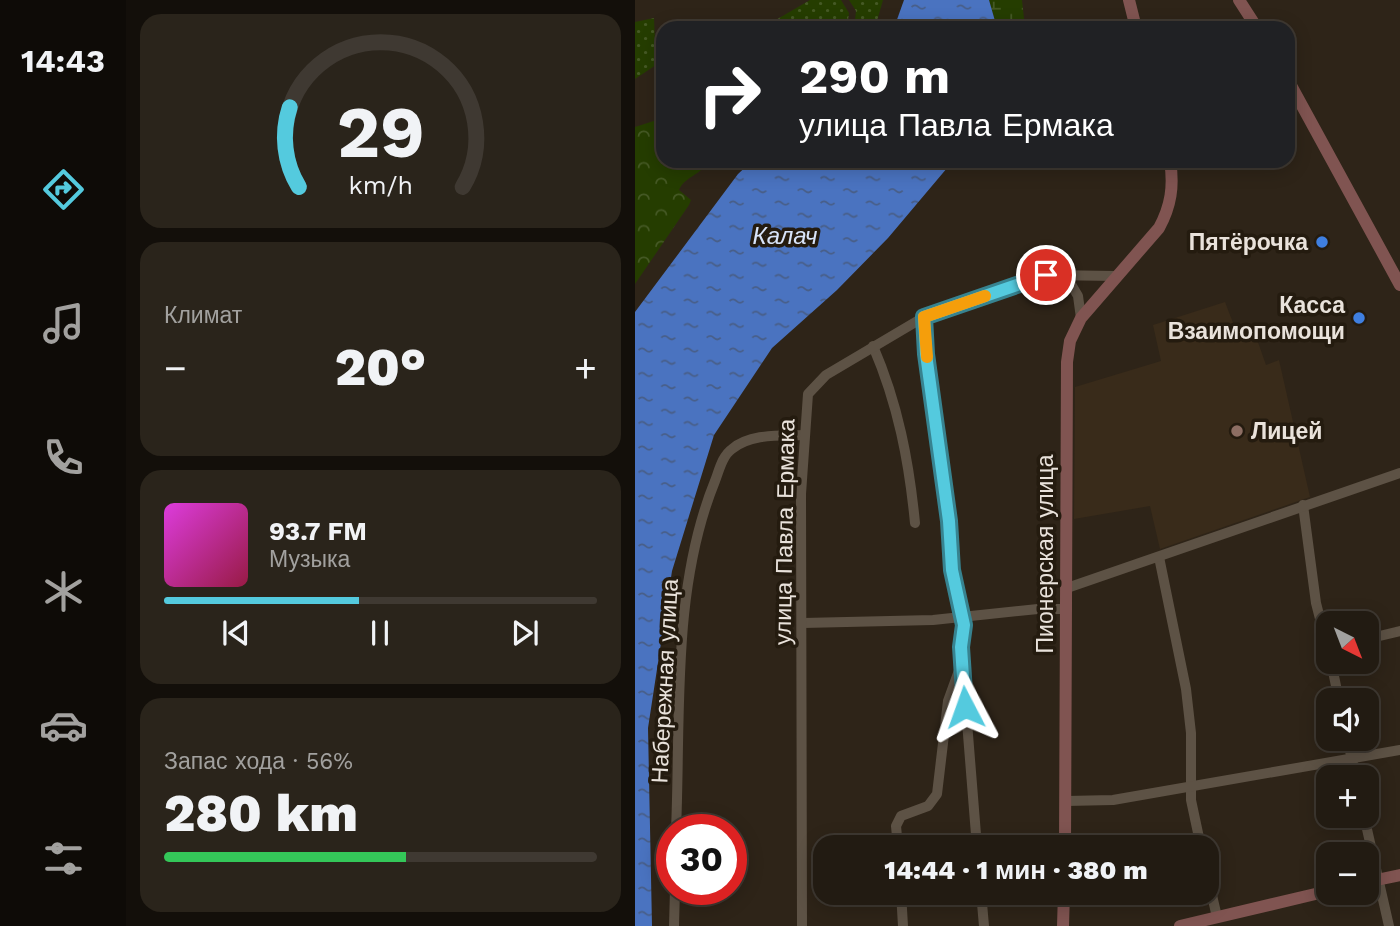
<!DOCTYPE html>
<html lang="ru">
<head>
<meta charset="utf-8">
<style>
	:root { --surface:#221b12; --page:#2a241b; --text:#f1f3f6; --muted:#a2a19f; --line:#3f3932; --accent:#54cade }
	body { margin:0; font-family:"Work Sans",sans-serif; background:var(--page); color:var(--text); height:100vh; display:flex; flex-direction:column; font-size:26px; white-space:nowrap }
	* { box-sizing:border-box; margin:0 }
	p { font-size:23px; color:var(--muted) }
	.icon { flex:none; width:38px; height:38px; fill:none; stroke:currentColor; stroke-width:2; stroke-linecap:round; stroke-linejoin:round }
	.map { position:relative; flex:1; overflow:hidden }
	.side { display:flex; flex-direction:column; gap:14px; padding:14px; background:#130f0a; width:509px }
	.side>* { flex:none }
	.hud { position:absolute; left:21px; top:21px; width:639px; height:147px; border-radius:21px; box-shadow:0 4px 18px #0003,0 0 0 2px var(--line); background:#202124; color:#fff; overflow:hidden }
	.needle { width:46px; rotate:138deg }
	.controls { position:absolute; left:681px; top:611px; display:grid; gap:14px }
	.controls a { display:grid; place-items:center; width:63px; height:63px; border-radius:14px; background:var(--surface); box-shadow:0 4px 18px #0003,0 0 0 2px var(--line); font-size:35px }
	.speed { position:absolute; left:21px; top:814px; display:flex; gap:14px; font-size:35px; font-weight:700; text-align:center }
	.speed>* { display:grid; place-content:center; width:91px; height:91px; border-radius:50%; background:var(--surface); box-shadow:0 4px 18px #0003,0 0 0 2px var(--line); line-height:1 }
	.speed .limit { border:10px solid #d22; background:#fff; color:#111 }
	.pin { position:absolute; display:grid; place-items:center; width:60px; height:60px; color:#fff; margin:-30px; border:4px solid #fff; border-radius:50%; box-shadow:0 2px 7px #0007 }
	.me { position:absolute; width:77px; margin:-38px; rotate:356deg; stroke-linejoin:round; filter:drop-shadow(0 0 5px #0008) }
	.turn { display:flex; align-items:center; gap:24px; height:147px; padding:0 28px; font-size:32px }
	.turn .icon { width:91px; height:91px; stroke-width:2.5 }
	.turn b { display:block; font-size:49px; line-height:60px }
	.big { font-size:52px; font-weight:800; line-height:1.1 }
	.side .tile { flex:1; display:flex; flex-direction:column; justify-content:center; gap:10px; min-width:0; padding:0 24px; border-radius:21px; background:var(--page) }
	.side .dial { align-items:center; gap:0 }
	.dial svg { height:182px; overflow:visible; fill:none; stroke:var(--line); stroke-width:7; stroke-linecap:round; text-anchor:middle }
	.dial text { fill:var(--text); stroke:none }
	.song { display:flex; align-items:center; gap:21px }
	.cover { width:84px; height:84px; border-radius:10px; background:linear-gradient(135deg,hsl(300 70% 55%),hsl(340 70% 35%)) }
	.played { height:7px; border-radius:4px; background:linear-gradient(90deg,var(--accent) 45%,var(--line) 45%) }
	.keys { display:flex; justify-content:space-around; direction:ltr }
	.heat { display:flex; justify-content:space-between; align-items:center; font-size:38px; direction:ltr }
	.charge { height:10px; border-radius:5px; background:linear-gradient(90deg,#34c759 56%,var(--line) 0) }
	.trip { position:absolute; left:178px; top:835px; width:406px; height:70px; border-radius:21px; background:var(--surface); box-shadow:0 4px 18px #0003,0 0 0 2px var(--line); font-weight:800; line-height:70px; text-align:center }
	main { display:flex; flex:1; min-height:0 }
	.dock { display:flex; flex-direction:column; width:126px; justify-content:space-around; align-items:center; background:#0e0b07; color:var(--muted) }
	.dock .icon { width:49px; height:49px }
	.dock .selected { color:var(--accent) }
	.dock b { font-size:32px; color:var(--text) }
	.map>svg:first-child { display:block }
	.built { fill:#392b1a }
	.grass { fill:url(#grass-dots) }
	.forest { fill:url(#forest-crowns) }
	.wetland { fill:url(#wetland-marsh) }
	.water { fill:url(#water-ripples) }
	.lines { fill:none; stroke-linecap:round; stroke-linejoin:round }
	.street { stroke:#5d5245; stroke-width:10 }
	.secondary { stroke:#805451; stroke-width:12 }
	.route-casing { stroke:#378390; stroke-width:18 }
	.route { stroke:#54cade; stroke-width:12 }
	.slow { stroke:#f59e0b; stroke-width:12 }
	.shop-dot { fill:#3f7fe0; stroke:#241b0f; stroke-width:2.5 }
	.education-dot { fill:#8d6e63; stroke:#241b0f; stroke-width:2.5 }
	.labels { text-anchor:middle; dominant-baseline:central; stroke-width:7; stroke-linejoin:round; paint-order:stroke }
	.poi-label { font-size:23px; font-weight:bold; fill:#e9e2db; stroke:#241b0f; text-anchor:end }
	.street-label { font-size:23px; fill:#e9e2db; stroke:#241b0f }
	.water-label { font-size:24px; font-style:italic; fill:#d8e4f9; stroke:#241b0f }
</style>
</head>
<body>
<main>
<nav class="dock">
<b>14:43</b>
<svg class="icon selected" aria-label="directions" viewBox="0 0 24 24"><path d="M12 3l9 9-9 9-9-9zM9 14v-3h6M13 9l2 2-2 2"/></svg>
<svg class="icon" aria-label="music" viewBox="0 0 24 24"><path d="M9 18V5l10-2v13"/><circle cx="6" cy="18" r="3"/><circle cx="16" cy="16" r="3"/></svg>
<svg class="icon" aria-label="phone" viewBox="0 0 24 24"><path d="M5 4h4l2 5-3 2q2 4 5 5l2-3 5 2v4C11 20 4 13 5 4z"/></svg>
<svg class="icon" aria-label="climate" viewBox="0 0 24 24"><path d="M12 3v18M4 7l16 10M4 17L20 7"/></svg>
<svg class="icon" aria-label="car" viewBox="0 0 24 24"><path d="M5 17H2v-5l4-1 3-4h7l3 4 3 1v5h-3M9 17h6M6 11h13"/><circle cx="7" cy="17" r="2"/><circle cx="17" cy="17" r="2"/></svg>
<svg class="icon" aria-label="filters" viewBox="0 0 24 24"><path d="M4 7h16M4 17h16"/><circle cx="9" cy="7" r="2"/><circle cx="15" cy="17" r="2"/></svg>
</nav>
<section class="side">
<div class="tile dial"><svg viewBox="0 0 100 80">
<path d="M14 69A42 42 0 1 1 86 69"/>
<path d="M14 69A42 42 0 0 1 10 34" stroke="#54cade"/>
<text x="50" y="56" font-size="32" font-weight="700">29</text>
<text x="50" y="72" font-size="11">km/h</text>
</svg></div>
<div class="tile"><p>Климат</p>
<div class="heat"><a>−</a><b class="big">20°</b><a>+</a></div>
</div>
<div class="tile">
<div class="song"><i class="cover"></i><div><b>93.7 FM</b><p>Музыка</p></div></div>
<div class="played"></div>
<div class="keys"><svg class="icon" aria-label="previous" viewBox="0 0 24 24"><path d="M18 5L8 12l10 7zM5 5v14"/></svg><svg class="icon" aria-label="pause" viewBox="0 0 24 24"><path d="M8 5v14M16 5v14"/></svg><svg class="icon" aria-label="next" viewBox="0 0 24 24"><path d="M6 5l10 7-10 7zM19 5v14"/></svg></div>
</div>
<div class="tile"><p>Запас хода · 56%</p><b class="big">280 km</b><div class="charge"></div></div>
</section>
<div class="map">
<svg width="765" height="926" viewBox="0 0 765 926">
	<defs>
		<pattern id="grass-dots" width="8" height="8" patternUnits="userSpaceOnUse" patternTransform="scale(1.75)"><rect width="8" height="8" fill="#253d00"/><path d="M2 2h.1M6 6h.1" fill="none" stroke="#455925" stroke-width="1.8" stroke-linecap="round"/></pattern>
		<pattern id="forest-crowns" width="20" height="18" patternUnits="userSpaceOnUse" patternTransform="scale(1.75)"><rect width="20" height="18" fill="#253d00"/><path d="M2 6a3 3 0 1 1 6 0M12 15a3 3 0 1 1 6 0" fill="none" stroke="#455925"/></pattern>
		<pattern id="wetland-marsh" width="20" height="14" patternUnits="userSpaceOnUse" patternTransform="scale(1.75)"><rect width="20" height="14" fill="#253d00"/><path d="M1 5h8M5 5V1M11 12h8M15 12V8" fill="none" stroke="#455925"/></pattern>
		<pattern id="water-ripples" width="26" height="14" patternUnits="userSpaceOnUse" patternTransform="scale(1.75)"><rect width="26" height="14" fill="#4a73c0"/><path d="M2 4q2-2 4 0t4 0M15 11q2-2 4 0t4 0" fill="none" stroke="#485e87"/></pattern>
	</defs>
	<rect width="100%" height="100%" fill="#2e2418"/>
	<polygon class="built" points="590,302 602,333 618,328 631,365 644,360 675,497 525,549 515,506 439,519 440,387 526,361 518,325"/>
	<g class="grass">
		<polygon points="175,0 206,0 214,13 212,28 127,28"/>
		<polygon points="214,0 248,0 242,21 234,28 219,28 221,11"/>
		<polygon points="19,18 21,65 0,79 0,22"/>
	</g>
	<path class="forest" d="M 28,118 L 28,161 L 73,161 C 67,175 50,176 44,190 L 56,200 L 54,205 L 0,284 L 0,127 Z"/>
	<polygon class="wetland" points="354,0 387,0 390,28 362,28"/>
	<g class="water">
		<polygon points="269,0 354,0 362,28 259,28"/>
		<polygon points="117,161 318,161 253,238 202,290 137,348 79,435 37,571 13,728 17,926 0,926 0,312 103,174"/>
	</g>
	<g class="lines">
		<g class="street">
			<polyline points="430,274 443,296 446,318"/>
			<path d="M 289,317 C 294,401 311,484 317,568 C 320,597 330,617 326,647 L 342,847"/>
			<path d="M 238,346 C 263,404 274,461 280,523"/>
			<polyline points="668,505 681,603 693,650"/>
			<polyline points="524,557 551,689 556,733 556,800 566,847"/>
			<polyline points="432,588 765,473"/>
			<polyline points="168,623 298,620 403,609 432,609"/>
			<polyline points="732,639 765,631"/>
			<polyline points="696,662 704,700"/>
			<polyline points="712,738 721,777"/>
			<polyline points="431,801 478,800 765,750"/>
			<polyline points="729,816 754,926"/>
			<path d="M 41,830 C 46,716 36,589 80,481 C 84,471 87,456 97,449 C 116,433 146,436 169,435"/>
			<polyline points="263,847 261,826 266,816 293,806 302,794 313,701 326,665"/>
			<polyline points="572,874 582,917"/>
			<polyline points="266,892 268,926"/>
			<polyline points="346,892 349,926"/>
			<polyline points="39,926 40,889"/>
			<polyline points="167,926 166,494 173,394 191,375 289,317 411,275 481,276"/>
		</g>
		<g class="secondary">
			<polyline points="494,0 501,28"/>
			<polyline points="604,0 622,28"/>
			<polyline points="653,80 765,285"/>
			<path d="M 430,847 L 432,362 L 435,341 L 446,318 L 524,228 C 536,206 539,186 535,161"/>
			<polyline points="732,882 765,875"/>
			<polyline points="428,926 429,892"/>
			<polyline points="545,926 693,891"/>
		</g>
	</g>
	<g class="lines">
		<g class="route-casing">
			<polyline id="route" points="330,707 326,647 329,625 317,570 314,521 291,354 289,317 411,275"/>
		</g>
		<use href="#route" class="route"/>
		<polyline class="slow" points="292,357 289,317 350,296"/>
	</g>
	<g class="shop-dot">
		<circle cx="687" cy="242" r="7"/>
		<circle cx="724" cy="318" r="7"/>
	</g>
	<circle class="education-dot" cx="602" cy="431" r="7"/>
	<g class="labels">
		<g class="poi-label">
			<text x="673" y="242">Пятёрочка</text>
			<text x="710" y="305">Касса<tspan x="710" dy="26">Взаимопомощи</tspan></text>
			<text x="616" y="431" text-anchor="start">Лицей</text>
		</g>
		<g class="street-label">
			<text transform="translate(150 532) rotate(-89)">улица Павла Ермака</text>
			<text transform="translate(410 554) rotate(-90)">Пионерская улица</text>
			<text transform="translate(30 681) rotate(-87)">Набережная улица</text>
		</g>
		<g class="water-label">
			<text x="150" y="236">Калач</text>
		</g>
	</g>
</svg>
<div class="controls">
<a><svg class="needle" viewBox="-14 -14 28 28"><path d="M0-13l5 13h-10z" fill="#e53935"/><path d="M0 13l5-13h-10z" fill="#a2a19f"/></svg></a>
<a><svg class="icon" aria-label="sound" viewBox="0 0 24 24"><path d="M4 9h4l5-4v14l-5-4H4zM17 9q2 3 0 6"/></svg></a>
<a>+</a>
<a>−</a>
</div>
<div class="speed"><div class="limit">30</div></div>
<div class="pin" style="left:411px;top:275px;background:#d93025"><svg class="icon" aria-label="arrive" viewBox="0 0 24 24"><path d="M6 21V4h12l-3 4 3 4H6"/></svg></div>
<svg class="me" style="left:330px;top:707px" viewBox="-20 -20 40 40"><path d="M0-17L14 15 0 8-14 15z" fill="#54cade" stroke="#fff" stroke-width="4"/></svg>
<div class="trip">14:44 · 1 мин · 380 m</div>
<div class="hud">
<div class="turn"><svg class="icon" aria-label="right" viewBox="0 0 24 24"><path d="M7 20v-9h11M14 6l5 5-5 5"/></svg><div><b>290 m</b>улица Павла Ермака</div></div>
</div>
</div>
</main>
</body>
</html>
